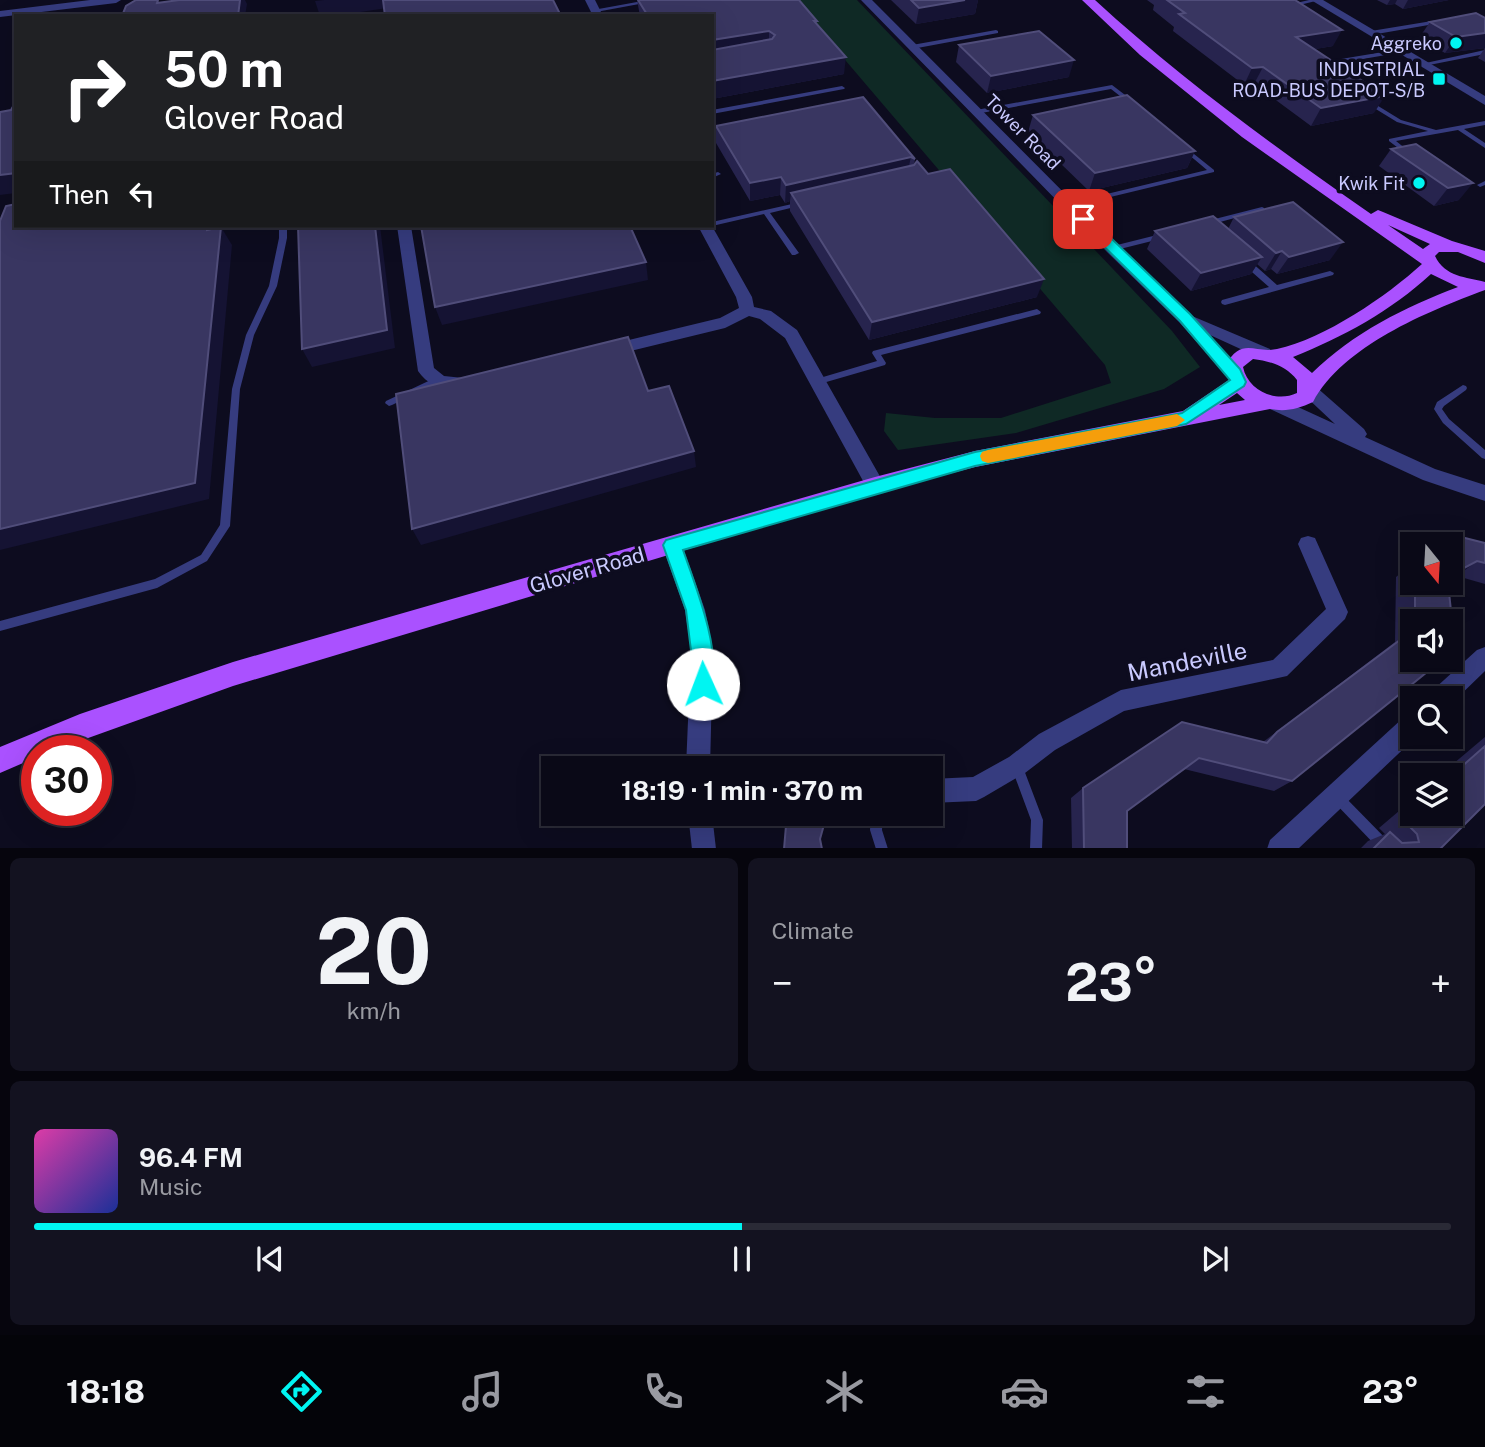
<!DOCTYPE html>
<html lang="en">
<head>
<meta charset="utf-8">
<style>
	:root { --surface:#0a0917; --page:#131220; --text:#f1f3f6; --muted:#999aa1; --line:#2a2a36; --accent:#00f5f2 }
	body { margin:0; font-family:"Public Sans",sans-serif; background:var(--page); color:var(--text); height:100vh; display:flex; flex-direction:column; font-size:26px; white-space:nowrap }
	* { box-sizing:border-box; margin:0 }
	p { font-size:23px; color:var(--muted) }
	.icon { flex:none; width:38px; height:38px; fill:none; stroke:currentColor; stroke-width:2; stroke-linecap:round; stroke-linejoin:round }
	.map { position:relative; height:848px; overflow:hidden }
	.panel { display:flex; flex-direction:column; gap:10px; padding:10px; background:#06050d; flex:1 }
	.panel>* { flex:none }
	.hud { position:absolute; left:14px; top:14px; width:700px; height:214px; border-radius:0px; box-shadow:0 7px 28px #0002,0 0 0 2px var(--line); background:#202124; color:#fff; overflow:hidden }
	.needle { width:46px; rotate:162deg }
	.tools { position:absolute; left:1400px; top:532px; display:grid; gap:14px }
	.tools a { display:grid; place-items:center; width:63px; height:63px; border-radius:0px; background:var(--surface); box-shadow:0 7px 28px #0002,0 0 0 2px var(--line); font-size:35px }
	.speed { position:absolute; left:21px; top:735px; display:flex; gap:14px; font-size:35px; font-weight:700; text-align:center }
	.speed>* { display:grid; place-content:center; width:91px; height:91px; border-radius:50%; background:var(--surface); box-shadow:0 7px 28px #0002,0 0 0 2px var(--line); line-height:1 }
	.speed .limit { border:10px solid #d22; background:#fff; color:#111 }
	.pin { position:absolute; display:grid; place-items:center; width:60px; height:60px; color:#fff; margin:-30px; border-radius:14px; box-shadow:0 4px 10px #0006 }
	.me { position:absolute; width:77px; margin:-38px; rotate:358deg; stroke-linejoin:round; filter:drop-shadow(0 0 5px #0008) }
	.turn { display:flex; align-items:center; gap:24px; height:147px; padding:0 35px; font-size:32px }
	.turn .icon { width:91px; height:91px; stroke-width:2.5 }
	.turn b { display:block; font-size:49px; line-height:60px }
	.then { display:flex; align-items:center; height:66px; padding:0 35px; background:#0003; gap:14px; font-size:26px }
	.big { font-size:52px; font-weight:700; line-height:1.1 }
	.panel .widget { flex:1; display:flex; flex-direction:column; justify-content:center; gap:10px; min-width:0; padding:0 24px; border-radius:10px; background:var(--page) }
	.panel .dial { align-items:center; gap:0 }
	.dial b { font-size:91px; line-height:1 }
	.song { display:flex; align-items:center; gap:21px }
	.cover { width:84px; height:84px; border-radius:10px; background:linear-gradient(135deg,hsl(320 70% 55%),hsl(230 70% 35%)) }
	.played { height:7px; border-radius:4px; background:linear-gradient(90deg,var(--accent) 50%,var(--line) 50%) }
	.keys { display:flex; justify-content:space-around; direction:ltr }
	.heat { display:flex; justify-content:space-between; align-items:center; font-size:38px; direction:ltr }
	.panel .tiles { flex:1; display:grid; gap:10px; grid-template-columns:1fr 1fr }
	.widget:last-child { grid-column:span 2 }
	.trip { position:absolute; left:541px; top:756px; width:402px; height:70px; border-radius:0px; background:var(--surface); box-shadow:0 7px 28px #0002,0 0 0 2px var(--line); font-weight:700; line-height:70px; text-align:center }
	.tabs { display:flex; height:112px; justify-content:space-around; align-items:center; background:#040409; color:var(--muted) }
	.tabs .icon { width:49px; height:49px }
	.tabs .on { color:var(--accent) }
	.tabs b { font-size:32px; color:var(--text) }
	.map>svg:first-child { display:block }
	.green { fill:#0f2925 }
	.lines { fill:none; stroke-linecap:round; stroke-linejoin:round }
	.service { fill:#363c7f; fill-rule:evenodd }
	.minor { fill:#363c7f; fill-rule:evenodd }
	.primary { fill:#aa51ff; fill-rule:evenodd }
	.wall { fill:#27244e }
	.shaded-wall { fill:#151333 }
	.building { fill:#393661; stroke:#504d7a; stroke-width:2 }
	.route { fill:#00f5f2; stroke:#009f9d; stroke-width:2 }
	.slow { fill:#f59e0b }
	.poi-dot { fill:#00f5f2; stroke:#0d0c1f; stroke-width:2.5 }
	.labels { text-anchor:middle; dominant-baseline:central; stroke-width:7; stroke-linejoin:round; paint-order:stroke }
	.far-poi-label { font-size:18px; fill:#cacaff; stroke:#0d0c1f; text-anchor:end }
	.far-street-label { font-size:18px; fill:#cacaff; stroke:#0d0c1f }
	.street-label { font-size:21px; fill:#cacaff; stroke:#0d0c1f }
	.near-street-label { font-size:24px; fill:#cacaff; stroke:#0d0c1f }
</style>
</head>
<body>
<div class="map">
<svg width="1485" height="849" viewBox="0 0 1485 849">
	<rect width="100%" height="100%" fill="#0d0c1f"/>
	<polygon class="green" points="794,0 857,0 1172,331 1200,367 1164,389 1016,433 898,450 884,431 886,413 935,418 1001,418 1111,383 1105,365"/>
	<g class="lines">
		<g class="service">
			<polygon points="648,0 661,0 596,12 593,10"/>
			<polygon points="1309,0 1320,0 1291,7 1288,5"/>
			<polygon points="1438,20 1441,22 1440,23 1371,35 1368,33 1371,31"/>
			<polygon points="996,30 998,31 998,33 912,49 909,47 912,45"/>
			<polygon points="1401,49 1403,50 1403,52 1323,66 1320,64 1323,62"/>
			<polygon points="1485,50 1485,54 1424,66 1421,64"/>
			<polygon points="1112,85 1133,101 1133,103 1129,103 1111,89 976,114 973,112 976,110"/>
			<polygon points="842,86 845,88 844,89 712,114 712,110"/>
			<polygon points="1366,101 1370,101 1401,120 1436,130 1485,121 1485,125 1464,129 1485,143 1485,148 1458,130 1396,141 1411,153 1408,155 1406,154 1389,141 1389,139 1428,131 1397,122 1366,103"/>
			<polygon points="1184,146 1214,170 1214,172 1069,207 1066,205 1069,203 1207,170 1182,149 1181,148"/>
			<polygon points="718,172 721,174 712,178 712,174"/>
			<polygon points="1485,181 1485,185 1480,187 1477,185"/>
			<polygon points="801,202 804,204 803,205 770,213 799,253 795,255 792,255 764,214 712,226 710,226 712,226 712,222"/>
			<polygon points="1262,207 1264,208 1264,210 1209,225 1205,223 1207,221"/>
			<polygon points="279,226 287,226 287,238 277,286 254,335 240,389 230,526 207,561 157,588 0,631 0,621 155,579 201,555 220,525 232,389 246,335 269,286 279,238"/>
			<polygon points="1161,234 1164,234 1164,238 1112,251 1108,249 1109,247"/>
			<polygon points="1244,261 1250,261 1277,285 1330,271 1334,273 1333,275 1225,305 1222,304 1221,302 1222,300 1269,287 1244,265"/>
			<polygon points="1037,309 1041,312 1040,314 881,355 886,363 885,365 816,385 812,382 813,380 877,361 872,353 873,351"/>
			<polygon points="437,377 441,380 440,382 392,405 389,406 385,403 386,401"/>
			<polygon points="1463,385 1466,386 1467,388 1466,390 1444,406 1442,409 1449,419 1485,450 1485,459 1482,458 1443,423 1434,409 1437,402"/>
			<polygon points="1017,760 1021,762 1043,820 1042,849 1030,849 1031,820 1011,766 1013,762"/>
			<polygon points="1337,791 1341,793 1392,845 1394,849 1379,849 1333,801 1331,797 1333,793"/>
			<polygon points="871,814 883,814 882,830 888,849 876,849 870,830"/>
		</g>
		<g class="minor">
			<polygon points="90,0 121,0 116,3 0,17 0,11"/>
			<polygon points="585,0 595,0 603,16 593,16"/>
			<polygon points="861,0 872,0 1117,246 1192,316 1270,349 1272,353 1270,357 1258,357 1210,335 1242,373 1240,377 1228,377 1179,322 1107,252"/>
			<polygon points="1311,0 1323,0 1485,96 1485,105"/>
			<path d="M 397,226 L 411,226 L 434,368 L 444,376 L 473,379 L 475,383 L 473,387 C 453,394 429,388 418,371 Z"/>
			<polygon points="698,226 712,226 752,297 754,307 771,311 797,330 882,480 884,485 882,490 875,493 868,490 785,338 760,319 749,316 725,328 610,356 604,354 602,350 604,346 720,318 739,308 736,297"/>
			<polygon points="1309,384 1315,386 1364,429 1367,434 1365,437 1435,469 1485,485 1485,501 1423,480 1268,408 1265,403 1268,398 1274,396 1335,424 1303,394 1301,390 1303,386"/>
			<polygon points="672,536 679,539 682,545 705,610 713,650 710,768 686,768 691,650 685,610 662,545 665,539"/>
			<polygon points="1308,536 1315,538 1348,612 1345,619 1287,676 1124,711 1055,750 1025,773 984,797 976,801 931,803 931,779 973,777 1009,757 1039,734 1121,690 1273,660 1326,609 1298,544 1301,538"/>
			<polygon points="1485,647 1485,671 1451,704 1451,698 1430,698 1433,690 1477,650"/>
			<polygon points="1412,714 1412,737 1416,737 1298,849 1267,849 1270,840 1404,717"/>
			<polygon points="688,814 712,814 716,849 692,849"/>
		</g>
		<path class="primary" d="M 1082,0 L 1095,0 C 1181,79 1275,147 1371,214 L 1378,210 L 1383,212 L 1452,241 L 1485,251 L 1485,263 L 1458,252 L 1439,252 L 1435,256 C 1445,277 1466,277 1485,282 L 1485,290 C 1426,312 1343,346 1313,402 C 1298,409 1286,412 1270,409 L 975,467 L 875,493 L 233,686 L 52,751 L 37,751 L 37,757 L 0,773 L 0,747 L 80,714 L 233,662 L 875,477 L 975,451 L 1183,411 L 1229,380 L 1225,366 C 1242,336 1254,354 1277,349 C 1324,339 1387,296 1422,264 L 1242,137 L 1140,55 ZM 1388,225 L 1430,244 L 1423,249 ZM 1431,274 L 1458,287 C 1405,307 1353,333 1312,373 L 1293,357 C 1343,337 1391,311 1431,274 ZM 1253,359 C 1270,361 1286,366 1297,380 L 1297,393 C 1276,403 1248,391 1243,367 ZM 1237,393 L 1245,400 L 1219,405 Z"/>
	</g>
	<g class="wall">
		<polygon points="637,0 799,0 817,21 817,24 844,74 712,99 712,16 640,16"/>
		<polygon points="891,0 978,0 975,14 916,24"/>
		<polygon points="1147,0 1295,0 1333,46 1315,49 1374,113 1311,126 1254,84 1244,85 1173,31 1174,27 1153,10 1154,5"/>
		<polygon points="1377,0 1449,0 1403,9 1395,4 1387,5"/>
		<polygon points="1485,18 1485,62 1478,58 1485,48 1445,53 1419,38 1430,22"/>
		<polygon points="959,45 1069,77 987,93 956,62"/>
		<polygon points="863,97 915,159 914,165 1037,297 869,340 790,211 790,201 785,203 780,195 750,201 716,143 716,126"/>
		<polygon points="1033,115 1195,151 1187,168 1089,191 1028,132"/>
		<polygon points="1416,144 1459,200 1434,206 1379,166 1391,149"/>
		<polygon points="1234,217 1330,260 1277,274 1271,269 1265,271 1257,264 1251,274 1191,291 1147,249 1155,231 1228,229"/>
		<polygon points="1485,543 1485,584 1457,576 1451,579 1451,544"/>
		<polygon points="1412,564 1412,583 1448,583 1451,621 1412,621 1412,660 1292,781 1274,791 1184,769 1127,811 1127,849 1072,849 1071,798 1083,788 1263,742 1395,642 1396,577"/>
		<polygon points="1485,737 1485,804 1440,849 1360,849 1368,841 1385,834 1379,828 1412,800 1412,814 1451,814 1451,775 1440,775"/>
	</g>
	<g class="shaded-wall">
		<polygon points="240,0 245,0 247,4 245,16 238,16"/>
		<polygon points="324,0 384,0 387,8 334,16 320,16 315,1"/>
		<polygon points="965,0 978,0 975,14 916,24 919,8"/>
		<polygon points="1390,0 1397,0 1395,4 1387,5"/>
		<polygon points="1408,0 1449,0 1403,9"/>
		<polygon points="1342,30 1333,46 1287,54 1296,37"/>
		<polygon points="769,31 769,47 712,57 712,40"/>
		<polygon points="1485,33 1485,48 1445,53 1456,37"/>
		<polygon points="846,57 844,74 712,99 712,81"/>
		<polygon points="1074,60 1069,77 987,93 991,76"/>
		<polygon points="1263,67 1254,84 1244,85 1252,68"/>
		<polygon points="1385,96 1374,113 1311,126 1321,108"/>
		<polygon points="1195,151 1187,168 1089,191 1095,173"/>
		<polygon points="911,157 907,174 791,193 790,201 785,203 786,185"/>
		<polygon points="16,173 16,193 0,195 0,175"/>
		<polygon points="781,177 780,195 750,201 750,183"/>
		<polygon points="1473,183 1459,200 1434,206 1448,188"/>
		<polygon points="207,226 220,226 218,247 207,230"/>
		<polygon points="375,226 380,226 395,348 312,367 302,349"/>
		<polygon points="221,227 232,245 209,499 0,550 0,529"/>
		<polygon points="1343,242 1330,260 1277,274 1289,257"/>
		<polygon points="1282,251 1271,269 1265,271 1276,253"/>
		<polygon points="1262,257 1251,274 1191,291 1201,273"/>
		<polygon points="646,262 648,280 442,325 435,307"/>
		<polygon points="1044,279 1037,297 869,340 872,322"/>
		<polygon points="694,451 696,467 421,545 412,529"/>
		<polygon points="1477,561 1457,576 1451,579 1451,575"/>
	</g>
	<g class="building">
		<polygon points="136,0 158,0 157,3 179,0 240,0 238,16 122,16 126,6"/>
		<polygon points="383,0 553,0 561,16 385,16"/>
		<polygon points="638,0 799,0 817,21 814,21 846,57 712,81 712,50 772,39 775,35 769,31 712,40 712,16 648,16"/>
		<polygon points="911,0 965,0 919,8"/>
		<polygon points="1167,0 1295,0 1342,30 1296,37 1385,96 1321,108 1263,67 1252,68 1179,14 1185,13"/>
		<polygon points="1476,13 1485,18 1485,33 1456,37 1430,22"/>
		<polygon points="1039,31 1074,60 991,76 959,45"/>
		<polygon points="1127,95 1195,151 1095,173 1033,115"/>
		<polygon points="863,97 915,159 911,157 786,185 781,177 750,183 716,126"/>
		<polygon points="16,101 16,173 0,175 0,112 11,110"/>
		<polygon points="1416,144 1473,183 1448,188 1391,149"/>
		<polygon points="917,161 928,174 950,169 1044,279 872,322 791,193 914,165"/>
		<polygon points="1293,202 1343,242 1289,257 1282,251 1276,253 1234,217"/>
		<polygon points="16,204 16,226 207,226 207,230 221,227 195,483 0,529 0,221 6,206"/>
		<polygon points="1213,216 1262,257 1201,273 1155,231"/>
		<polygon points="298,226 375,226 387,330 302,349"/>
		<polygon points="421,226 630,226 646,262 435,307"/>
		<polygon points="628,337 648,391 669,386 694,451 412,529 396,394"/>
		<polygon points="1461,537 1485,543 1485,563 1477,561 1451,575 1451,544 1448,544"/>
		<polygon points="1415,583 1448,583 1455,648 1451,652 1451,621 1415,621"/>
		<polygon points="1412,631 1412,660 1442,660 1292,781 1199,758 1127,811 1127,849 1084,849 1083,788 1182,722 1267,743 1277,732"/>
		<polygon points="1485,746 1485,804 1440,849 1373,849 1390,832 1402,843 1419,842 1417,834 1402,819 1412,810 1412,814 1451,814 1451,776"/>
		<polygon points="787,814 827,814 820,839 822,849 784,849"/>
	</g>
	<path class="route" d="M 1083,215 L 1088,216 L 1190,314 L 1240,369 L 1246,382 L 1244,386 L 1186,424 L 975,466 L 683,550 C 695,584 724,657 710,691 L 703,694 L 696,691 L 686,610 L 663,545 L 666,540 L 975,452 L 1182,413 L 1230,380 L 1180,321 L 1079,222 L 1077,219 Z"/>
	<polygon class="slow" points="1177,414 1185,420 1177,426 988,463 982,461 980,456 982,452 988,450"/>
	<g class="poi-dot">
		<circle cx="1456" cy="43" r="7"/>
		<rect x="1432" y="72" width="14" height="14" rx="3.5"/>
		<circle cx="1419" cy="183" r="7"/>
	</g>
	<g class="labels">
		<g class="far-poi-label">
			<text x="1442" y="43">Aggreko</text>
			<text x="1425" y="69">INDUSTRIAL<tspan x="1425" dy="21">ROAD-BUS DEPOT-S/B</tspan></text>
			<text x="1405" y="183">Kwik Fit</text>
		</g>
		<g class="far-street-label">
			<text transform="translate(1023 132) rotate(45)">Tower Road</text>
		</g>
		<g class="street-label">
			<text transform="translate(587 570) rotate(-16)">Glover Road</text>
		</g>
		<g class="near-street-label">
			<text transform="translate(1187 661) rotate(-11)">Mandeville</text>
		</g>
	</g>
</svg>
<div class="tools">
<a><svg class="needle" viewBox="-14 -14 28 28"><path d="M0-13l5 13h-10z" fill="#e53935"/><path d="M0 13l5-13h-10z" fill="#999aa1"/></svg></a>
<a><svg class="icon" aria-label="sound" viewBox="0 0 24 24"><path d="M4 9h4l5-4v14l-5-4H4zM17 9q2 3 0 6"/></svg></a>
<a><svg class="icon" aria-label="search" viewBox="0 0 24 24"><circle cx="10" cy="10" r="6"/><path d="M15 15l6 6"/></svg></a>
<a><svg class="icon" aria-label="layers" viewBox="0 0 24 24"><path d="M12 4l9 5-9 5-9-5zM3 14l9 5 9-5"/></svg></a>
</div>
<div class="speed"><div class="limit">30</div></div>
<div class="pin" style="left:1083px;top:219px;background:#d93025"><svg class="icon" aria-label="arrive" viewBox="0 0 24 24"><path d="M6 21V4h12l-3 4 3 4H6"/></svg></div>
<svg class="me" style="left:703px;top:684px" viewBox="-20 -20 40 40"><circle r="19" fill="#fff"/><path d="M0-13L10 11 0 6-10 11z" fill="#00f5f2"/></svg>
<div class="trip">18:19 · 1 min · 370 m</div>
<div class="hud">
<div class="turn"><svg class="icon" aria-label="right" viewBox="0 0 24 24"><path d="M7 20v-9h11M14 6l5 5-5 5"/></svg><div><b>50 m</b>Glover Road</div></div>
<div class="then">Then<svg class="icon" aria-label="left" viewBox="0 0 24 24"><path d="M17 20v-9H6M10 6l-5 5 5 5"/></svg></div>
</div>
</div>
<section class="panel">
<div class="tiles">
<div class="widget dial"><b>20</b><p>km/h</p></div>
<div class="widget"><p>Climate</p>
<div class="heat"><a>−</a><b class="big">23°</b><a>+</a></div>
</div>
<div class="widget">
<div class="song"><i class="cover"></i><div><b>96.4 FM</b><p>Music</p></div></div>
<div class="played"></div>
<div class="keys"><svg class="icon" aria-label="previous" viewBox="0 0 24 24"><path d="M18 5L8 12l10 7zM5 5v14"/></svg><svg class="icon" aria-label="pause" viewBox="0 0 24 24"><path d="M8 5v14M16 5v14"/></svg><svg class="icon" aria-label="next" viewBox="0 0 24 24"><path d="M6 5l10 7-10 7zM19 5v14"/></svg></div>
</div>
</div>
</section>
<nav class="tabs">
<b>18:18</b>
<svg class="icon on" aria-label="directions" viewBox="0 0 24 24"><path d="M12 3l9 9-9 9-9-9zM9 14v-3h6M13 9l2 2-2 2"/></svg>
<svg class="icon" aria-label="music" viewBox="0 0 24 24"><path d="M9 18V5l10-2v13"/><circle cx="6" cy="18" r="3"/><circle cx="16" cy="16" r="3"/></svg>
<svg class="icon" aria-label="phone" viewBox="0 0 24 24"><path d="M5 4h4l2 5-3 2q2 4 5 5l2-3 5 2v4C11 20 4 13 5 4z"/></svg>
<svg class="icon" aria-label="climate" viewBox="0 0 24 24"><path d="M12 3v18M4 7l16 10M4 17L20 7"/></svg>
<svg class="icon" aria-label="car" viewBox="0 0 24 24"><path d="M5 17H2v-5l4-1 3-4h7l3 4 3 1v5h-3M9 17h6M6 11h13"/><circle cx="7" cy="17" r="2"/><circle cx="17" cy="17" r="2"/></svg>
<svg class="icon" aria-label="filters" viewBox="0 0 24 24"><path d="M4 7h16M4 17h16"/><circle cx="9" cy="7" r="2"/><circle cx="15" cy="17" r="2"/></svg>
<b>23°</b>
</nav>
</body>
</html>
